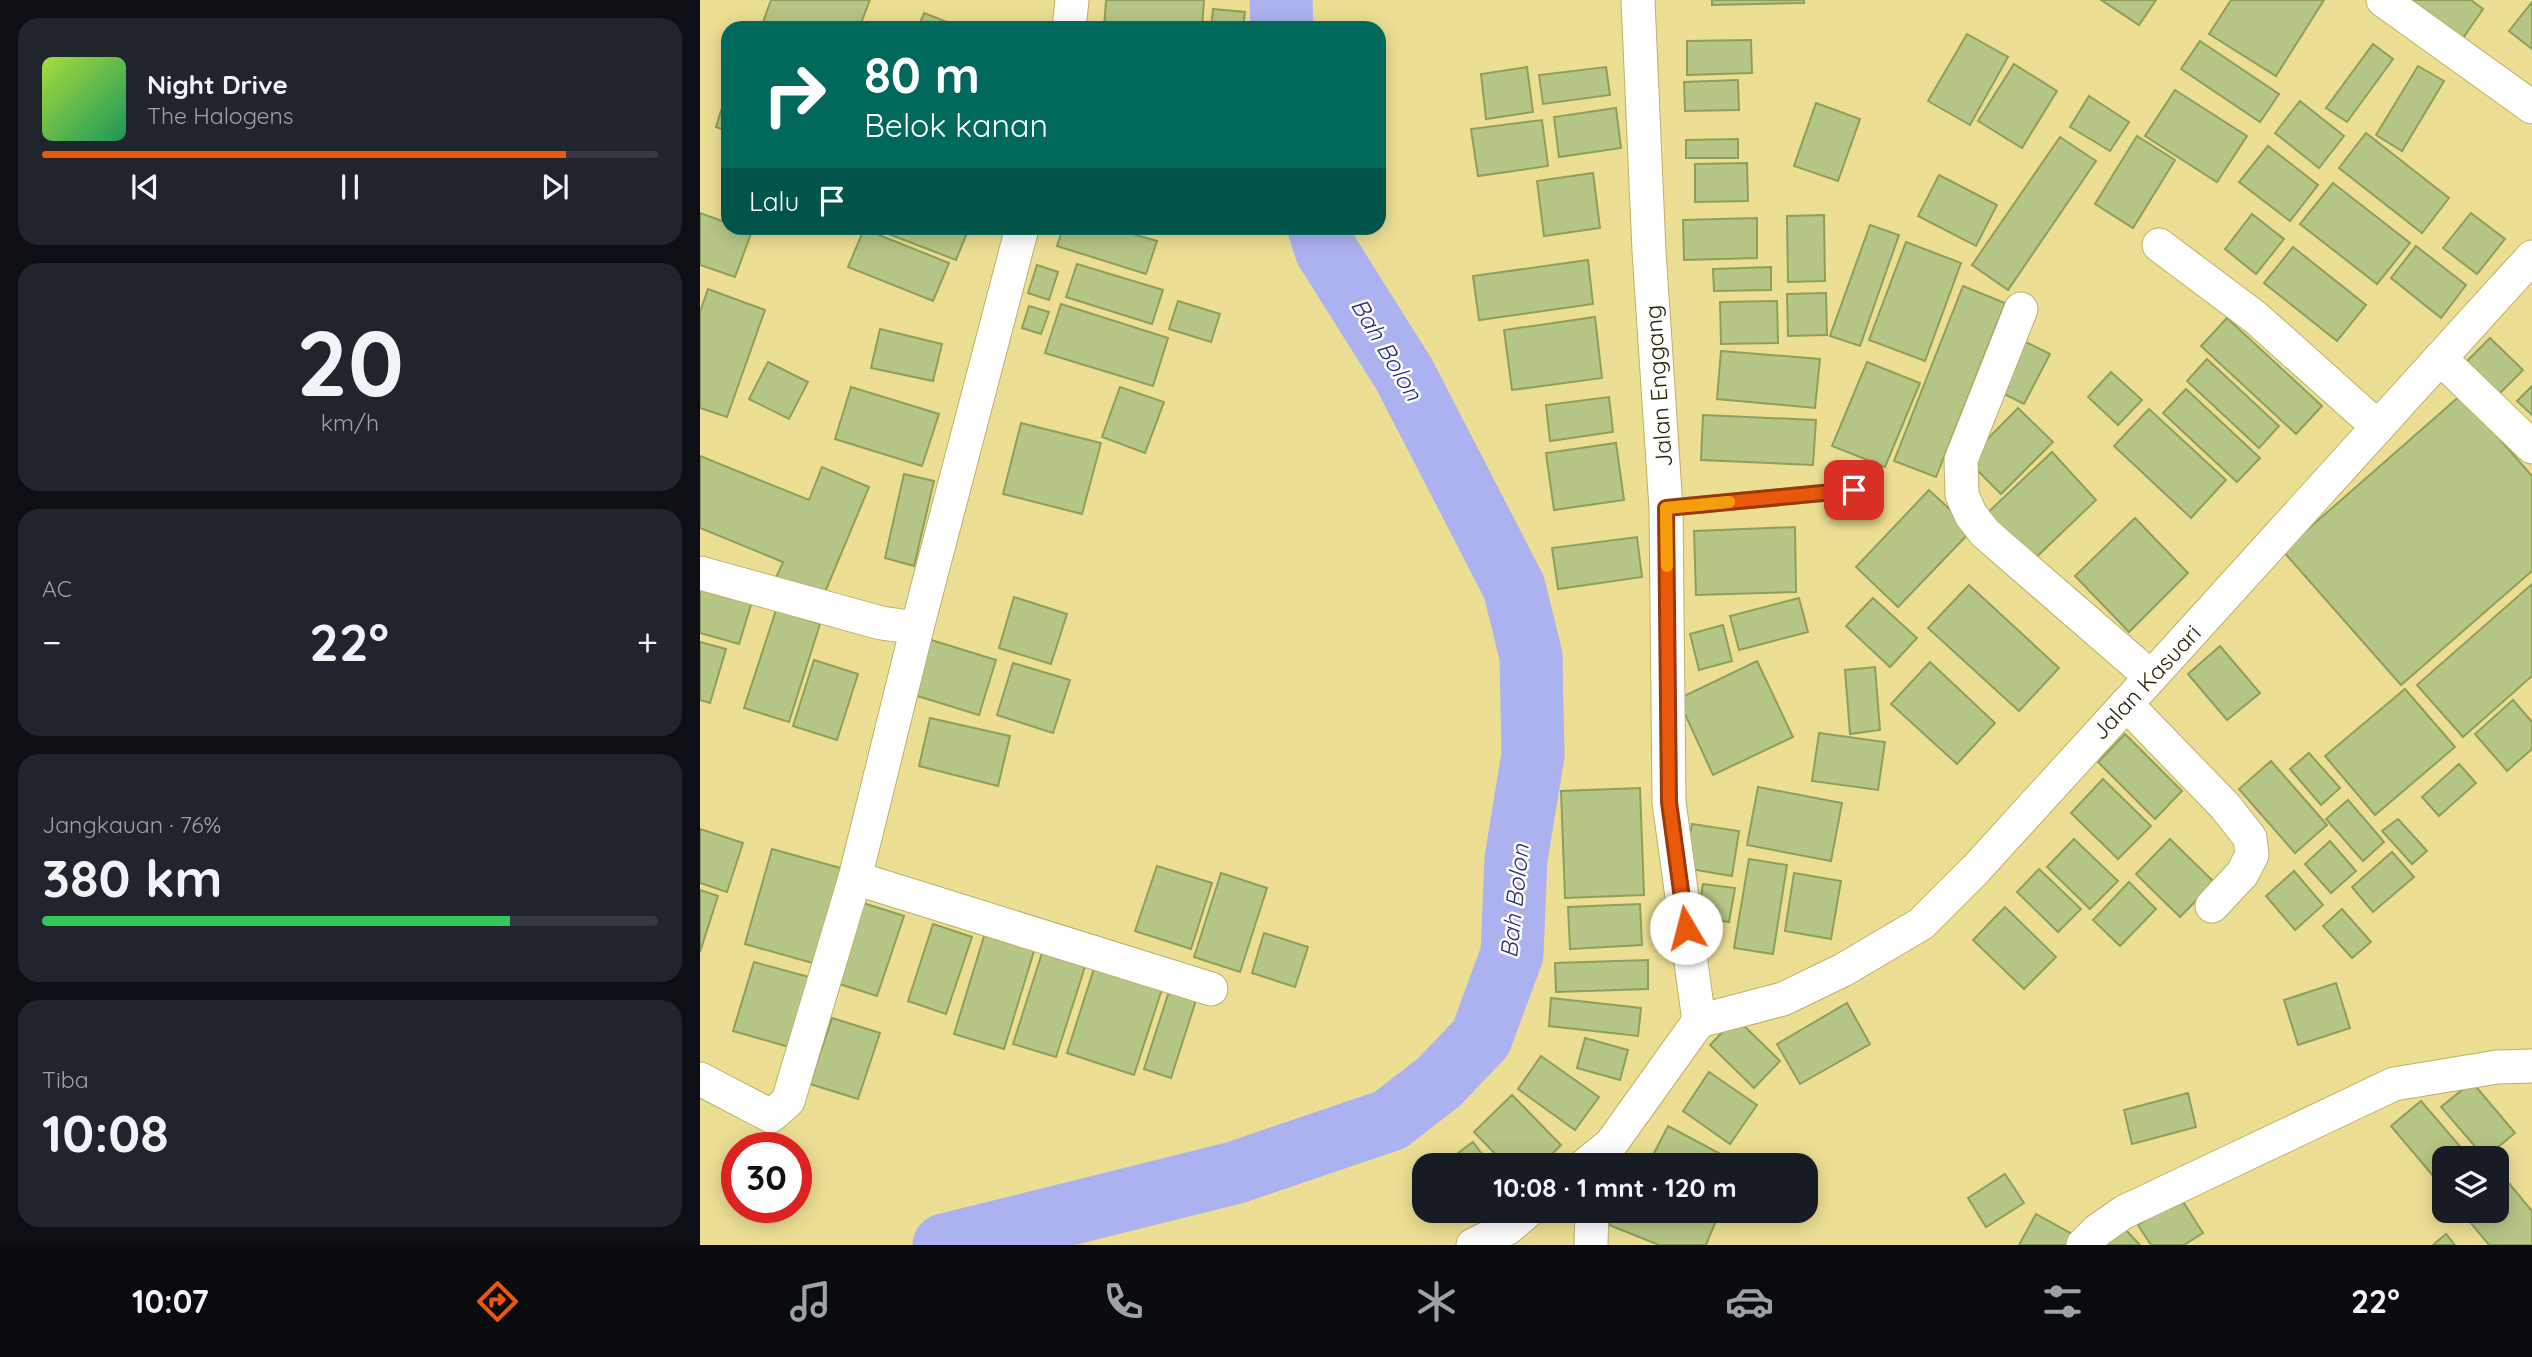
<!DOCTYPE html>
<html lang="id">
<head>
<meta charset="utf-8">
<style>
	:root { --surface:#171b24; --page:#20242c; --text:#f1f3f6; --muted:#9ea1a6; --line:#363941; --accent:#ea580c }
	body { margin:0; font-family:Quicksand,sans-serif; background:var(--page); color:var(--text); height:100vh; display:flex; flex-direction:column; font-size:26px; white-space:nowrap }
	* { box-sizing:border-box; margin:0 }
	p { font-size:23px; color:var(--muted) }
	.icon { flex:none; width:38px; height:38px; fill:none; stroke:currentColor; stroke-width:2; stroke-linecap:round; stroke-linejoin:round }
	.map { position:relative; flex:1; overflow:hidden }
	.details { display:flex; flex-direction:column; gap:18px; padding:18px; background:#0d0f14; width:700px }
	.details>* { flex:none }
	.top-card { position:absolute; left:21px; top:21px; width:665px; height:214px; border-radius:21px; box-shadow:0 4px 18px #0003; background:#00695c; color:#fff; overflow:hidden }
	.buttons { position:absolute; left:1732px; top:1146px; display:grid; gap:14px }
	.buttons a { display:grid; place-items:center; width:77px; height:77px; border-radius:14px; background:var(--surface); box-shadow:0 4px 18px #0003; font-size:35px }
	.speed { position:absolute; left:21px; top:1132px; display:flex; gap:14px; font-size:35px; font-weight:700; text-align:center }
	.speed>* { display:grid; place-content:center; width:91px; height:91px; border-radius:50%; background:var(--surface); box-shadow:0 4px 18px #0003; line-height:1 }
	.speed .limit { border:10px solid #d22; background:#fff; color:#111 }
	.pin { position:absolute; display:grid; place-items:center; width:60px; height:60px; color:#fff; margin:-30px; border-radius:14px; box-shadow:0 4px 10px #0006 }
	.me { position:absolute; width:77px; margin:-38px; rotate:352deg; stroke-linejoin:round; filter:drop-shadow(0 0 5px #0008) }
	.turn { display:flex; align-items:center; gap:24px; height:147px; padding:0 28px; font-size:32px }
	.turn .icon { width:91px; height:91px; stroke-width:2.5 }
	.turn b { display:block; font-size:49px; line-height:60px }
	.then { display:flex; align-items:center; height:66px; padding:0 28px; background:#0003; gap:14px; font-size:26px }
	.big { font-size:52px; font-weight:800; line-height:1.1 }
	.details .widget { flex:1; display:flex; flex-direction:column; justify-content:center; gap:10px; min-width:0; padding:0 24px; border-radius:21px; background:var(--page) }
	.details .dial { align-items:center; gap:0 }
	.dial b { font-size:91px; line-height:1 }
	.song { display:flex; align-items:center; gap:21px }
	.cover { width:84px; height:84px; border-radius:10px; background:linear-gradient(135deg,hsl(80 70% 55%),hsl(150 70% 35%)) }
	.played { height:7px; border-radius:4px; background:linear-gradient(90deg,var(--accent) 85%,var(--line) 85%) }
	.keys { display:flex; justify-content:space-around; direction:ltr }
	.heat { display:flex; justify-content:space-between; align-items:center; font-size:38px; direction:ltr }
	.charge { height:10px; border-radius:5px; background:linear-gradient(90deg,#34c759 76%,var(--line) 0) }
	.trip { position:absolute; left:712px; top:1153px; width:406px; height:70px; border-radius:21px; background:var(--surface); box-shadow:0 4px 18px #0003; font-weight:800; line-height:70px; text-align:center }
	.menu { display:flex; height:112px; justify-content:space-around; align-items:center; background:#090b0e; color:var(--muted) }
	.menu .icon { width:49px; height:49px }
	.menu .current { color:var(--accent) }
	.menu b { font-size:32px; color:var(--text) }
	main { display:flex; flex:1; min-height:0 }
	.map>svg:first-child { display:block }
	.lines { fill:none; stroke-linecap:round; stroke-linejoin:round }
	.river { stroke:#acb2ef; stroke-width:63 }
	.building { fill:#b6c686; stroke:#8f9f59; stroke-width:2 }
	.lane-casing { stroke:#bdb167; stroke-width:18 }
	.street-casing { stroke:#bdb167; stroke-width:35 }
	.lane { stroke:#fff; stroke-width:16 }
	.street { stroke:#fff; stroke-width:33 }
	.route-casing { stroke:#983908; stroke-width:18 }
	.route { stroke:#ea580c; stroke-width:12 }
	.slow { stroke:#f59e0b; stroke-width:12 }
	.labels { text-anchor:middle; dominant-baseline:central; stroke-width:5; stroke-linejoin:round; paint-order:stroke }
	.street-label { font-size:23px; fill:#2a2506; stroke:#fefefe }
	.water-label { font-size:24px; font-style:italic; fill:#312f75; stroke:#fefefe }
</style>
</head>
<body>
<main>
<section class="details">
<div class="widget">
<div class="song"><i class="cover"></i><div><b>Night Drive</b><p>The Halogens</p></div></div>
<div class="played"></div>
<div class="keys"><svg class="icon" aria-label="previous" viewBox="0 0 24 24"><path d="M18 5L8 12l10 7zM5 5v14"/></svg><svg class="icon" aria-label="pause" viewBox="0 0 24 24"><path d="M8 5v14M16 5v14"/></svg><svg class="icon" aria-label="next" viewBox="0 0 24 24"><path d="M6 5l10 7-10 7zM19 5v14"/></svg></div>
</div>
<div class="widget dial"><b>20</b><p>km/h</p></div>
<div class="widget"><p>AC</p>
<div class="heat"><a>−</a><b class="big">22°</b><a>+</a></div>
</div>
<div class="widget"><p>Jangkauan · 76%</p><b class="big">380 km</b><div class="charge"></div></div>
<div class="widget"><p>Tiba</p><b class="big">10:08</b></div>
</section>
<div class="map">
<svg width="1832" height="1245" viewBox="0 0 1832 1245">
	<rect width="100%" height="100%" fill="#ecdf94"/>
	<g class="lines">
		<g class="river">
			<polyline points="581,0 582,28"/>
			<polyline points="244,1245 534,1173 690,1120 739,1082 781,1038 812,954 816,859 833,755 831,656 814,587 704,374 626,250 619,228"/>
		</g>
	</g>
	<g class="building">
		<polygon points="71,0 170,0 159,28 70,28 62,25"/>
		<polygon points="406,0 504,0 502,28 404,28"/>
		<polygon points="1012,0 1104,0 1104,3 1012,5"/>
		<polygon points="1401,0 1456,0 1439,25"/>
		<polygon points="1531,0 1624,0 1576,76 1509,34"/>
		<polygon points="1712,0 1771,0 1783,9 1763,38 1711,2"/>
		<polygon points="1832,2 1832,49 1809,31"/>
		<polygon points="513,9 545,12 543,28 511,28"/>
		<polygon points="224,13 262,28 218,28"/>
		<polygon points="1267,34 1308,57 1270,125 1228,101"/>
		<polygon points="1051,40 1052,73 987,75 987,41"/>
		<polygon points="1500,41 1579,94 1560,122 1481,69"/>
		<polygon points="1673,44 1693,59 1647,122 1626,108"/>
		<polygon points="1314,64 1357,91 1322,148 1278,121"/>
		<polygon points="1718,66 1744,81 1702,151 1676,135"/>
		<polygon points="827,67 833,112 786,119 781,74"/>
		<polygon points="906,67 910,95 843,104 839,75"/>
		<polygon points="1038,80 1039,110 985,111 984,82"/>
		<polygon points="28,88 28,131 16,127"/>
		<polygon points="1475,90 1547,136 1517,182 1445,136"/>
		<polygon points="1389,96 1429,122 1410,151 1370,127"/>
		<polygon points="1600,101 1644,136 1619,168 1575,133"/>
		<polygon points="1116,103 1160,119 1138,181 1094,166"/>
		<polygon points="916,108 921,148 859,157 854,117"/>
		<polygon points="842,120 848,166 778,176 771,129"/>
		<polygon points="1666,133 1749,198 1722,233 1639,168"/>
		<polygon points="1437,136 1475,160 1433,228 1395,204"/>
		<polygon points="1360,137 1396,161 1308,290 1272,265"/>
		<polygon points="1038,139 1038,158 986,158 986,140"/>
		<polygon points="1568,146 1618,185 1590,221 1539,182"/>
		<polygon points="1047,163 1048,201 995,202 995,164"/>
		<polygon points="893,173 900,228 844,236 837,181"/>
		<polygon points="1239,175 1297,205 1276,246 1218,216"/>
		<polygon points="1633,183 1710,243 1677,284 1600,224"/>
		<polygon points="0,213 28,223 28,228 42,228 52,231 35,277 0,265"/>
		<polygon points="1771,213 1805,239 1777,274 1743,248"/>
		<polygon points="1552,214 1584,239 1556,274 1525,249"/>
		<polygon points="1124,215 1125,281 1088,282 1087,216"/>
		<polygon points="1057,218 1057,258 984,260 983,220"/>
		<polygon points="1170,225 1199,235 1160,346 1130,336"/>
		<polygon points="173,228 269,228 256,260"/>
		<polygon points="363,228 412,228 457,241 446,274 357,246"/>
		<polygon points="164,229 249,263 233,301 148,267"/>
		<polygon points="1206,242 1261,263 1225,361 1169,340"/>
		<polygon points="1716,246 1766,285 1741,318 1691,278"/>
		<polygon points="1593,247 1666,305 1637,341 1564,283"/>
		<polygon points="888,260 893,304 779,320 773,276"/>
		<polygon points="377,264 463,290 452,324 366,297"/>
		<polygon points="337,265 358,272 349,300 328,293"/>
		<polygon points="1071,267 1071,290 1014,291 1013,269"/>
		<polygon points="1263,286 1305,303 1236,477 1194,461"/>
		<polygon points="8,289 65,310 27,417 0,408 0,312"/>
		<polygon points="1126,293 1127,335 1088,336 1087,294"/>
		<polygon points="478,301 520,314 511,342 469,329"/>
		<polygon points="1077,301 1078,343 1021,344 1020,302"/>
		<polygon points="361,304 468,338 453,386 345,353"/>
		<polygon points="329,306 349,312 341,334 322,328"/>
		<polygon points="895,317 902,378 812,390 804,330"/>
		<polygon points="1527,318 1622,406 1596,434 1501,346"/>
		<polygon points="180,329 242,344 233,381 171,368"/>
		<polygon points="1790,338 1823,370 1795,398 1762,366"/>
		<polygon points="1322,340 1350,354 1324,404 1296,390"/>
		<polygon points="1021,351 1120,359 1115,408 1017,399"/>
		<polygon points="1507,359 1579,426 1559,448 1487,381"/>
		<polygon points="68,362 108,382 89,419 49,399"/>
		<polygon points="1167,362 1220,383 1185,467 1132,446"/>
		<polygon points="1411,372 1442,400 1418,425 1388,397"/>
		<polygon points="1832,386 1832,415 1817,401"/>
		<polygon points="151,387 239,414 222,466 135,439"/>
		<polygon points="420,387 464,402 445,453 402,437"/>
		<polygon points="1486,389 1560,458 1537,482 1463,413"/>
		<polygon points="1761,395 1832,476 1832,571 1701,685 1583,551"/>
		<polygon points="909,397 913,432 850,441 846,405"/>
		<polygon points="1318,408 1353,442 1301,494 1267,460"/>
		<polygon points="1449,409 1526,480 1491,518 1414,446"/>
		<polygon points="1003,415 1116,420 1113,465 1001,460"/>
		<polygon points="321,423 401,443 382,514 303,494"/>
		<polygon points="916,443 924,500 854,510 846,453"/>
		<polygon points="1352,452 1396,500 1326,567 1281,519"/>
		<polygon points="0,456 109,500 122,467 169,487 123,597 76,578 83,562 0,528"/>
		<polygon points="204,474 234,481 214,566 185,558"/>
		<polygon points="1229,490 1272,530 1198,607 1156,567"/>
		<polygon points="1435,518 1488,573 1429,632 1375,576"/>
		<polygon points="1095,527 1096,592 996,595 994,531"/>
		<polygon points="937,537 942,577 858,589 852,548"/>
		<polygon points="0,579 54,595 39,644 0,633"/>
		<polygon points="1832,584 1832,676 1763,737 1717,685"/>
		<polygon points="1269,585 1359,668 1319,711 1228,628"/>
		<polygon points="314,597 367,614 351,664 299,648"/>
		<polygon points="1099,598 1108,632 1039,650 1030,616"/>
		<polygon points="1173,598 1217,638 1190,667 1146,626"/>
		<polygon points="76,610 120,624 89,722 44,708"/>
		<polygon points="1023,625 1032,661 999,670 990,634"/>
		<polygon points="228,639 296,660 279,715 211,694"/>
		<polygon points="0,642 26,649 10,703 0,700"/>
		<polygon points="1520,646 1560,693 1527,720 1488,674"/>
		<polygon points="114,660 158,674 137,740 93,726"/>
		<polygon points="1057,661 1093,737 1013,775 978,699"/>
		<polygon points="1230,662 1295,723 1257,764 1191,704"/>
		<polygon points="313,663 370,680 353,733 297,715"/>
		<polygon points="1175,667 1180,730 1150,734 1145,670"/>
		<polygon points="1705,689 1755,747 1675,815 1625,756"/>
		<polygon points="1813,700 1832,722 1832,749 1807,771 1775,734"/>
		<polygon points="230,718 310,736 298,786 219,766"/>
		<polygon points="1119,733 1185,742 1178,790 1112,781"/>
		<polygon points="1425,734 1482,791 1455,819 1398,762"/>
		<polygon points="1609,753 1640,788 1621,805 1590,769"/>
		<polygon points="1571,761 1627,825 1595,853 1539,789"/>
		<polygon points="1759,764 1776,783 1739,816 1722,797"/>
		<polygon points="1403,779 1451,826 1418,859 1371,813"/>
		<polygon points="1058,787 1142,803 1131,861 1047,845"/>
		<polygon points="940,788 944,895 865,898 861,791"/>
		<polygon points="1648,800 1684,842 1663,861 1626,819"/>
		<polygon points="1698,819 1727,851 1712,864 1682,831"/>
		<polygon points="992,824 1039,831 1032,876 984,868"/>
		<polygon points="0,829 43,843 27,892 0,883"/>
		<polygon points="1374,839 1418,881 1390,909 1347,867"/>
		<polygon points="1470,839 1514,882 1480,917 1436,874"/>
		<polygon points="1630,841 1656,871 1631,893 1605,864"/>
		<polygon points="72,849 144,869 116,964 45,944"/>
		<polygon points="1692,852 1714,877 1673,912 1652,887"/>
		<polygon points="1049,859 1087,865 1073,954 1034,948"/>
		<polygon points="457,866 512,883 491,949 435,931"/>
		<polygon points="1339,869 1381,909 1358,932 1317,892"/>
		<polygon points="1594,871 1623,905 1595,930 1566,896"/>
		<polygon points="521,873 567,888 540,972 494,957"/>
		<polygon points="1094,873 1141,881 1131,939 1085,931"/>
		<polygon points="1429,882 1456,909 1420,946 1393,920"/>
		<polygon points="1003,884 1035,888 1029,922 998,917"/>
		<polygon points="0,890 18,896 0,952"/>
		<polygon points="160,902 204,916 177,996 133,982"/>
		<polygon points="940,904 942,945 870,949 868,907"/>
		<polygon points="1305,907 1356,957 1324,989 1273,940"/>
		<polygon points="1642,909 1671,942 1652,958 1623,926"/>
		<polygon points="233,924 272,937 246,1014 208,1001"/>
		<polygon points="285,933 335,948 304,1049 254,1034"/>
		<polygon points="564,933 608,947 595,987 552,973"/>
		<polygon points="342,953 385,967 356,1057 313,1044"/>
		<polygon points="397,959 465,980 434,1075 367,1053"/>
		<polygon points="948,960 948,989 856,992 855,963"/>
		<polygon points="54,962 109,977 89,1047 33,1031"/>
		<polygon points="472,982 499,991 471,1078 444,1069"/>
		<polygon points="1636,983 1650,1028 1598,1045 1584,1000"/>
		<polygon points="851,998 941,1008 938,1036 849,1026"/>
		<polygon points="1147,1003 1170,1044 1100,1084 1077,1044"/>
		<polygon points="132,1018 180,1033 158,1099 110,1084"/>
		<polygon points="1036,1018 1080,1061 1054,1088 1010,1045"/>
		<polygon points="885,1038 928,1050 920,1080 877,1068"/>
		<polygon points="841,1056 899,1097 875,1130 818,1089"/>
		<polygon points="1009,1072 1057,1105 1030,1144 983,1111"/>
		<polygon points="1772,1082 1815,1133 1785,1158 1741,1107"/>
		<polygon points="1488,1093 1496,1127 1432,1144 1424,1110"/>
		<polygon points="812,1095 861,1145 840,1166 807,1166 774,1132"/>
		<polygon points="1721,1101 1770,1158 1745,1158 1745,1190 1691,1126"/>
		<polygon points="968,1126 1043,1166 967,1166 952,1157"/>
		<polygon points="773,1142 791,1166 747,1166 745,1163"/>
		<polygon points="1305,1174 1324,1203 1286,1227 1268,1198"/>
		<polygon points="1807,1181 1832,1211 1832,1245 1789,1245 1765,1216 1771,1211 1797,1211 1797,1189"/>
		<polygon points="1480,1197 1503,1233 1484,1245 1451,1245 1438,1225"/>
		<polygon points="915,1211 1020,1211 1006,1245 959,1245 909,1225"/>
		<polygon points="1336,1214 1372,1234 1366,1245 1319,1245"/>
		<polygon points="1422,1226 1440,1245 1402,1245"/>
		<polygon points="1746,1234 1755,1245 1733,1245"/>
	</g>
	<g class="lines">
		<g class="lane-casing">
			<polyline id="lane" points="966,508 1154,490"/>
		</g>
		<g class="street-casing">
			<g id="street">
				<polyline points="938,0 949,251 966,508 969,802 999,1021"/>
				<polyline points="1683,0 1832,107"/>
				<polyline points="369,28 372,0"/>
				<polyline points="1459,245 1555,317 1678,427"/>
				<polyline points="1321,309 1261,460 1262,495 1271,515 1285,533 1451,677"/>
				<polyline points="1740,358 1832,447"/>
				<polyline points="0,573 181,623 217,628"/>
				<polyline points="1426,704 1525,806 1550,838 1552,855 1542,874 1512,906"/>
				<polyline points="155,878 511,989"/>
				<polyline points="999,1021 1083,999 1143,970 1221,924 1276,869 1451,677 1832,257"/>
				<polyline points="0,1079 71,1116 88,1101 155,878 217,628 322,228"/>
				<polyline points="884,1166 911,1144 999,1021"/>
				<polyline points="773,1245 808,1228 828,1211"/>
				<polyline points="891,1245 892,1211"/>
				<polyline points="1383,1245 1398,1230 1424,1212 1694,1084 1797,1067 1832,1066"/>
			</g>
		</g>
		<use href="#lane" class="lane"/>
		<use href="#street" class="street"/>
	</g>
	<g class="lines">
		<g class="route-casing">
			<polyline id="route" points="986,928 969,802 966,508 1154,490"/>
		</g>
		<use href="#route" class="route"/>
		<polyline class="slow" points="967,566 966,508 1029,502"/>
	</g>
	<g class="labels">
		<g class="street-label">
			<text transform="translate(958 386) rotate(-94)">Jalan Enggang</text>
			<text transform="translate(1446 682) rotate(-47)">Jalan Kasuari</text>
		</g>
		<g class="water-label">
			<text transform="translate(687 349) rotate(59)">Bah Bolon</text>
			<text transform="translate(814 901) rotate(-84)">Bah Bolon</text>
		</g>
	</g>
</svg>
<div class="buttons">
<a><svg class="icon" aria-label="layers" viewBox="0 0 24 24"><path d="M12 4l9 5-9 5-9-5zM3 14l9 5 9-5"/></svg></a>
</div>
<div class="speed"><div class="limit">30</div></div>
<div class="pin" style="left:1154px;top:490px;background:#d93025"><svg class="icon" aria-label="arrive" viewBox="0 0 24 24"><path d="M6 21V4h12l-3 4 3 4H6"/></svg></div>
<svg class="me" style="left:986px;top:928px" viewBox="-20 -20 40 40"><circle r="19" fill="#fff"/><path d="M0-13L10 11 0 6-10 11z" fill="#ea580c"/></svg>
<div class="trip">10:08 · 1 mnt · 120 m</div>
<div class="top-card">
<div class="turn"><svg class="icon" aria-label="right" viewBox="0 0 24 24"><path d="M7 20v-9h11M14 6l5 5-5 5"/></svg><div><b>80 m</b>Belok kanan</div></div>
<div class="then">Lalu<svg class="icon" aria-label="arrive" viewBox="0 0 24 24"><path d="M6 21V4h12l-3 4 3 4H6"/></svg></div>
</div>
</div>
</main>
<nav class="menu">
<b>10:07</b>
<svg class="icon current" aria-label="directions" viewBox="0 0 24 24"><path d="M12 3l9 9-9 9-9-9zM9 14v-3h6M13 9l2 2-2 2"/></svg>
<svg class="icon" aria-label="music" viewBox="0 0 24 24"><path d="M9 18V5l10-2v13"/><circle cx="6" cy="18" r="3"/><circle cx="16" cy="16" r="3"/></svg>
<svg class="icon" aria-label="phone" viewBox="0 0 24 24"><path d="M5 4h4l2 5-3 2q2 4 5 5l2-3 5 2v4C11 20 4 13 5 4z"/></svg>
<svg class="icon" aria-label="climate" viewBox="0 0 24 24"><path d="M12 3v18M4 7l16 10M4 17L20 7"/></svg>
<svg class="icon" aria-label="car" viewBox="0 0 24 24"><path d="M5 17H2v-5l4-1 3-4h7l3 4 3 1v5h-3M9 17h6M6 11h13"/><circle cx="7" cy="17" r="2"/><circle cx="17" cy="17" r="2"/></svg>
<svg class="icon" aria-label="filters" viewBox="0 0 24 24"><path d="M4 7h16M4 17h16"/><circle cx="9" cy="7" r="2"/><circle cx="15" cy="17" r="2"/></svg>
<b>22°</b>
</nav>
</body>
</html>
